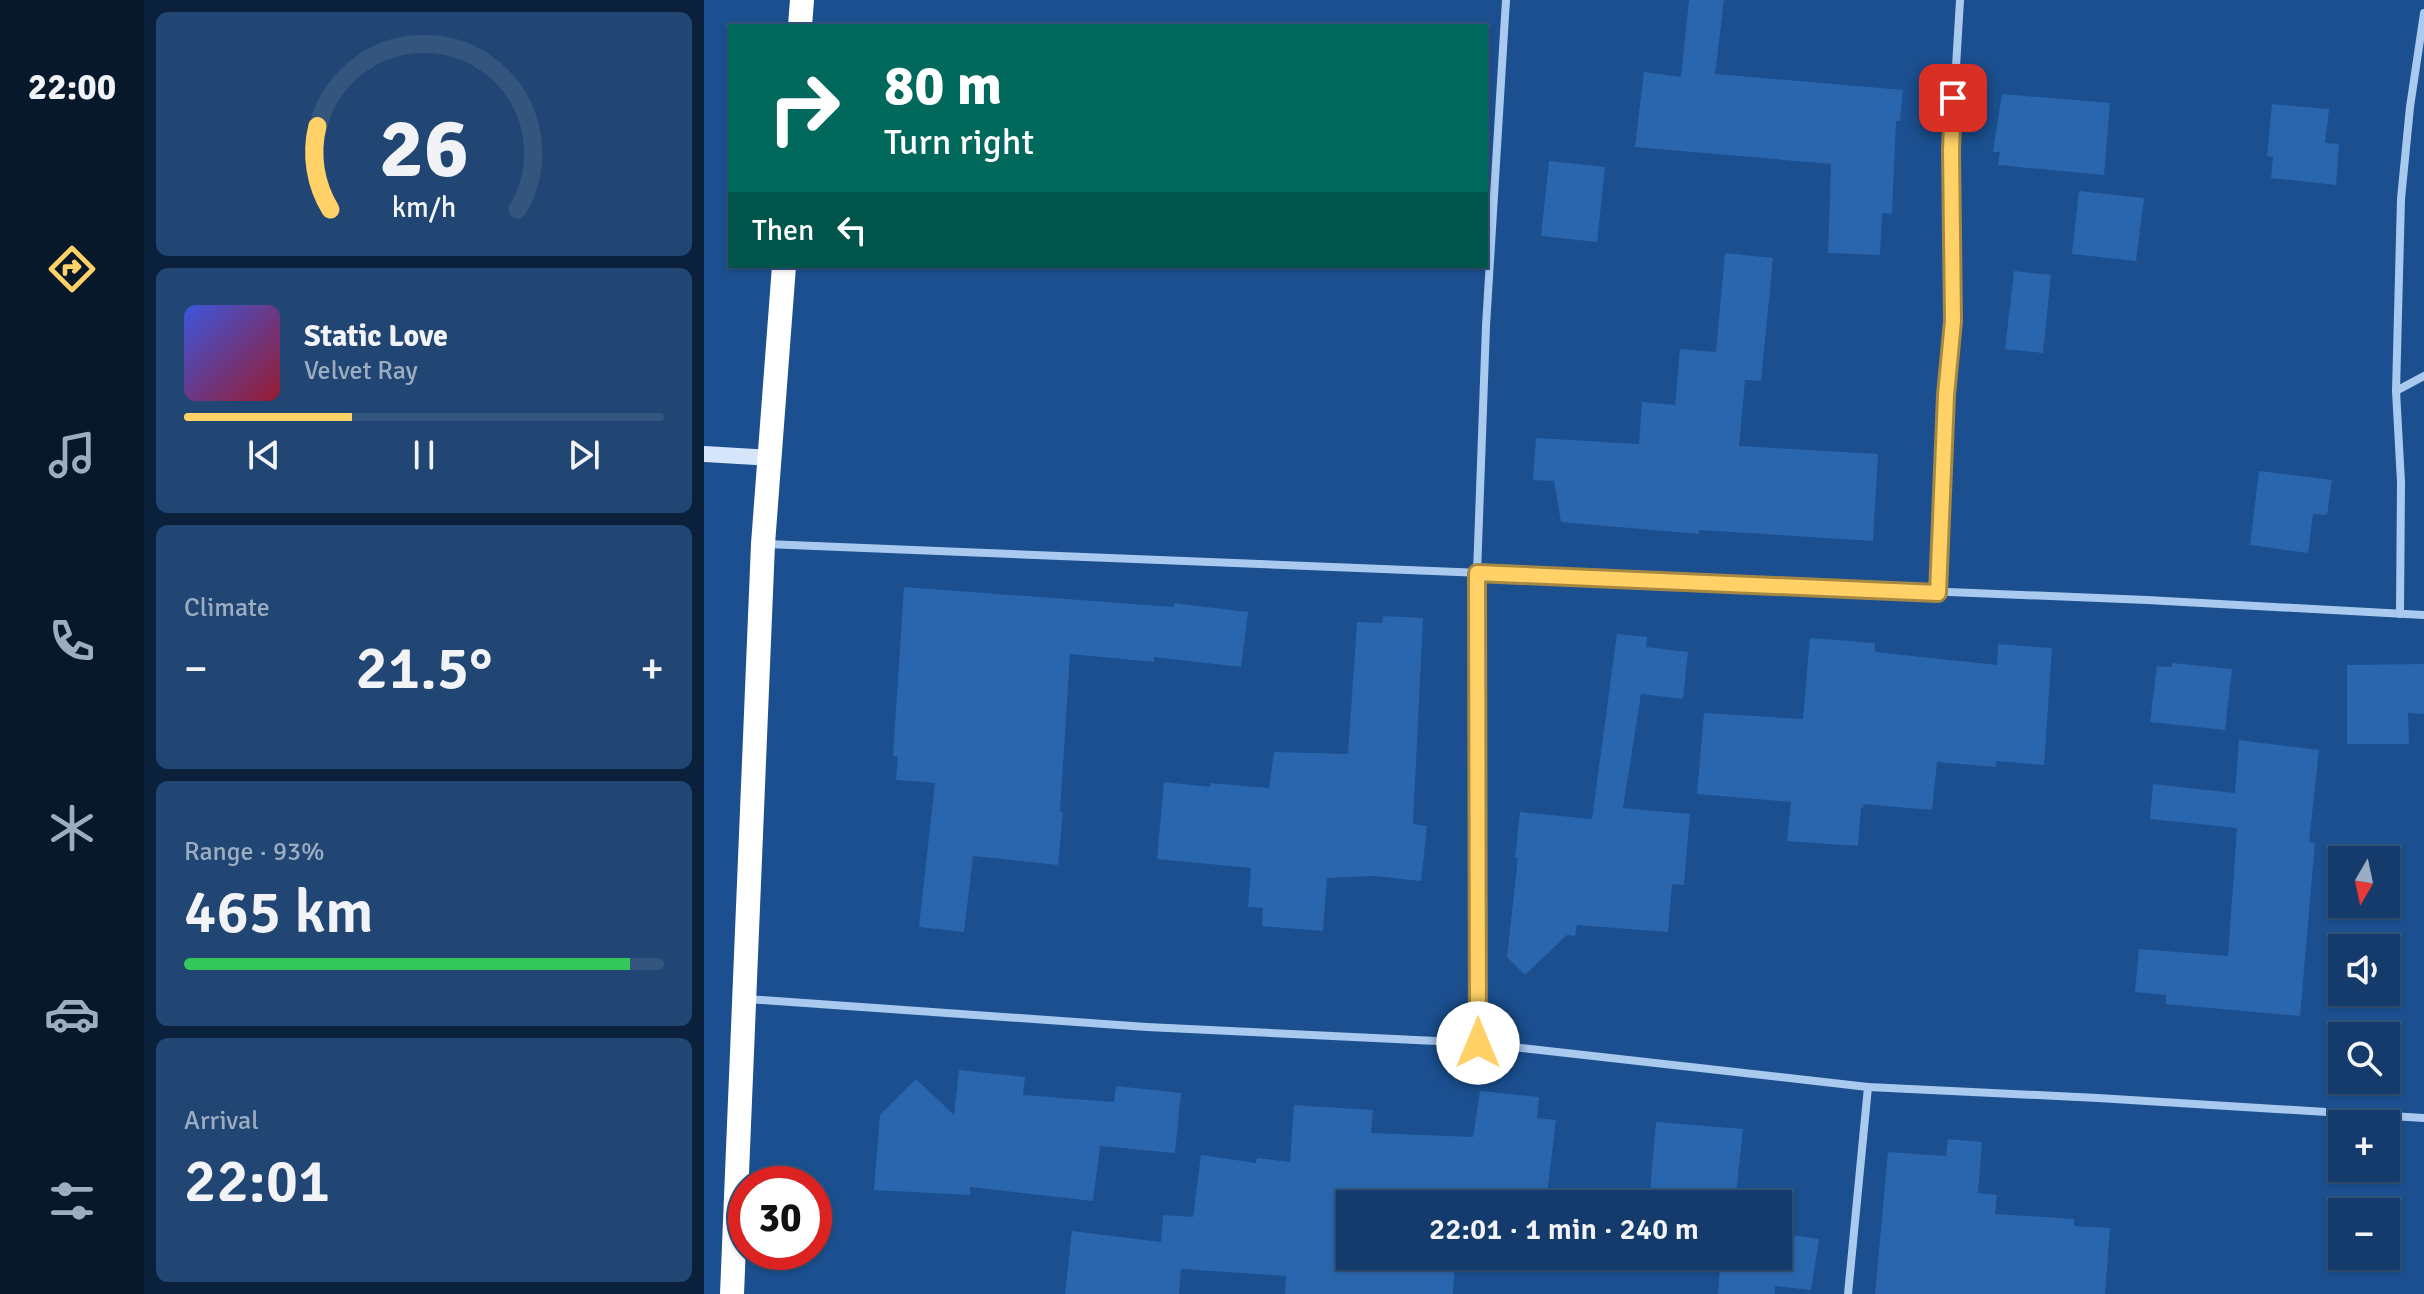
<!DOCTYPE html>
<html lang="en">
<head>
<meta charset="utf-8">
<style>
	:root { --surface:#143b6b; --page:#214673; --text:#f1f3f6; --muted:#9dadc1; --line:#33557e; --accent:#ffd166 }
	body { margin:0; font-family:Signika,sans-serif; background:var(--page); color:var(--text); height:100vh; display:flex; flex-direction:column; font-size:30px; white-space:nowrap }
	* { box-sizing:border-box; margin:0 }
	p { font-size:26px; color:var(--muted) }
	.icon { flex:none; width:44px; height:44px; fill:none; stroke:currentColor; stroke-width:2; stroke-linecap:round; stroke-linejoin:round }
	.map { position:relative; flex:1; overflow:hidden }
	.drawer { display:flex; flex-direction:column; gap:12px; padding:12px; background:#0b203b; width:560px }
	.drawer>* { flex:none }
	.guide { position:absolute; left:24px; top:24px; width:760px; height:244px; border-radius:0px; box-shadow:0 2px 6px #0004,0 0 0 2px var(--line); background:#00695c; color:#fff; overflow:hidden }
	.needle { width:52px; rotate:189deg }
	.buttons { position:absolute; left:1624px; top:846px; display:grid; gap:16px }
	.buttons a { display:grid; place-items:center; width:72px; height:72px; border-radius:0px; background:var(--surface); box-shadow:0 2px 6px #0004,0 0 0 2px var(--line); font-size:40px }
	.speed { position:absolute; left:24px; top:1166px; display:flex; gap:16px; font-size:40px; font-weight:700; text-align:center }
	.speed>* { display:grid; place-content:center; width:104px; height:104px; border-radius:50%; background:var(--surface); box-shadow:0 2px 6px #0004,0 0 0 2px var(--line); line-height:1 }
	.speed .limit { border:12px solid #d22; background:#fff; color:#111 }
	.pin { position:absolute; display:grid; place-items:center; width:68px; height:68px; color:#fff; margin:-34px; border-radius:16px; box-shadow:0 4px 12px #0006 }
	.me { position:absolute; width:88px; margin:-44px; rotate:0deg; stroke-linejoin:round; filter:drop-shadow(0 0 6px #0008) }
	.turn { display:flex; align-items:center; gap:28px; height:168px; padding:0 24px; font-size:36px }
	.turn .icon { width:104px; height:104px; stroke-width:2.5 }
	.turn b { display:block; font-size:56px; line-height:68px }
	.then { display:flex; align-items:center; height:76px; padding:0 24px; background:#0003; gap:16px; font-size:30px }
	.big { font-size:60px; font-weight:600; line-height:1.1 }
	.drawer .widget { flex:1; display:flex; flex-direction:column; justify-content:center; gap:12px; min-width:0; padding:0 28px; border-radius:12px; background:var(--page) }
	.drawer .dial { align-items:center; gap:0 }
	.dial svg { height:208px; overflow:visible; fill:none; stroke:var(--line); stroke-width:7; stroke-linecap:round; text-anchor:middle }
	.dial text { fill:var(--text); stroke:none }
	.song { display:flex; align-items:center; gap:24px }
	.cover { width:96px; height:96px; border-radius:12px; background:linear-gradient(135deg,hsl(230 70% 55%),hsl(350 70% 35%)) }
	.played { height:8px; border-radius:4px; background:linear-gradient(90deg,var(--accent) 35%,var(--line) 35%) }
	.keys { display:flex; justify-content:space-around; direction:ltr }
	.heat { display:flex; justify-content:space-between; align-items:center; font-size:44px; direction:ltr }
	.charge { height:12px; border-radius:6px; background:linear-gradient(90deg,#34c759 93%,var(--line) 0) }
	.trip { position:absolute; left:632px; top:1190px; width:456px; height:80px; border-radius:0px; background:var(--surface); box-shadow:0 2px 6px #0004,0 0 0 2px var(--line); font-weight:600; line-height:80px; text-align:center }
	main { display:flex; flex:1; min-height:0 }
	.menu { display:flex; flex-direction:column; width:144px; justify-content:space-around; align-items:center; background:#08182b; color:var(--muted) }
	.menu .icon { width:56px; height:56px }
	.menu .active { color:var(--accent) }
	.menu b { font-size:36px; color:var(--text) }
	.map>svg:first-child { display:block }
	.building { fill:#2a66ad }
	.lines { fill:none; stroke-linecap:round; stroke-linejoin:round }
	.street { stroke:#a9c9ee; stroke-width:8 }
	.secondary { stroke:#d6e6fa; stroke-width:16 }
	.highway { stroke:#fff; stroke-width:24 }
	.route-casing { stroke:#a68842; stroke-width:20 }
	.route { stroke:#ffd166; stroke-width:14 }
</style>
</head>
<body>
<main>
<nav class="menu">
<b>22:00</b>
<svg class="icon active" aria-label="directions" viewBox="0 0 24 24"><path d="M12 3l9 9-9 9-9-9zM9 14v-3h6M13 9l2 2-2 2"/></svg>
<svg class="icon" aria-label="music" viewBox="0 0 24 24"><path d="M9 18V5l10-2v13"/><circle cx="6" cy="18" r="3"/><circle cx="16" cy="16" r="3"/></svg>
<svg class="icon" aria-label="phone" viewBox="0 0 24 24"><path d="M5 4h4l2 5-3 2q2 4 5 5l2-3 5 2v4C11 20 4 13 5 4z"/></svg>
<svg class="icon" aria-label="climate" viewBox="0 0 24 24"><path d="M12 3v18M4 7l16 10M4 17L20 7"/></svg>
<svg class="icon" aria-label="car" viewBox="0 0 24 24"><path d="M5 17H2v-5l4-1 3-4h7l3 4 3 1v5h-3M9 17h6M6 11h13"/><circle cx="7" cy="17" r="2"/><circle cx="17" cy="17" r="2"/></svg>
<svg class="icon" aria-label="filters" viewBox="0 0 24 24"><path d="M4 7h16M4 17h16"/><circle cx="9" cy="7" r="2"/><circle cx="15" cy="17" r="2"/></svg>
</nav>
<section class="drawer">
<div class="widget dial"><svg viewBox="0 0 100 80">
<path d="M14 69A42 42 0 1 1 86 69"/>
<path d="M14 69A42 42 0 0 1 9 37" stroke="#ffd166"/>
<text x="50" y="56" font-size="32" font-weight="700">26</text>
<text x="50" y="72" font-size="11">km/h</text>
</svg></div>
<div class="widget">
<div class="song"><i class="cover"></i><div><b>Static Love</b><p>Velvet Ray</p></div></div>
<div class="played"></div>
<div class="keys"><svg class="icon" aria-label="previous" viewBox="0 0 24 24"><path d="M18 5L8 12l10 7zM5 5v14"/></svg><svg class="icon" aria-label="pause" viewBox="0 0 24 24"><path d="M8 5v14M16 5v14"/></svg><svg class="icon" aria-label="next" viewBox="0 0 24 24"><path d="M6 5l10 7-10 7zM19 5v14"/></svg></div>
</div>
<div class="widget"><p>Climate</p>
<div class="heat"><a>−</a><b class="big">21.5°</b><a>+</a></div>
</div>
<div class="widget"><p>Range · 93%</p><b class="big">465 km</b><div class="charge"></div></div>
<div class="widget"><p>Arrival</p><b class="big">22:01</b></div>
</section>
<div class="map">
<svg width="1720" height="1294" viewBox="0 0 1720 1294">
	<rect width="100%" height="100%" fill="#1b4f8f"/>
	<g class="building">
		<polygon points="985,0 1020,0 1011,74 1199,90 1196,121 1192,121 1188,214 1178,213 1176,255 1124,253 1127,164 931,147 940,72 977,77"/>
		<polygon points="1298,94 1406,103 1400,175 1294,165 1296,152 1289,152"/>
		<polygon points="1568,104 1625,109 1621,143 1635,144 1632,185 1567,178 1569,157 1563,156"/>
		<polygon points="845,161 901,167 893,242 837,236"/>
		<polygon points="1375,191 1440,198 1432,261 1368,254"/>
		<polygon points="1021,253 1069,258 1057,381 1041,380 1035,446 1174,454 1169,541 995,530 995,534 857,522 850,481 829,480 832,438 935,444 938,402 971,405 976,349 1012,352"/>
		<polygon points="1310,271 1347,275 1339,353 1301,349"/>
		<polygon points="1555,471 1628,480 1623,515 1609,514 1604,553 1546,545"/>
		<polygon points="200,587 470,607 470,603 544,612 537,667 450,657 450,662 366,654 356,812 359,812 354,865 269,856 260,932 215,927 231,783 192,780 194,757 189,756"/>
		<polygon points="679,616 719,618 709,824 723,826 717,881 669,876 623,878 619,931 558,926 559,908 544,907 547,868 453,859 460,782 506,787 506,783 565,788 570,752 644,754 653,622 678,623"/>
		<polygon points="913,634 943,637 942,647 984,652 979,699 937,694 919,808 986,814 980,885 968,884 964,932 873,925 871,936 863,935 821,975 803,957 814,858 811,858 816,812 888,819"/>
		<polygon points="1106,638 1171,643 1171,652 1293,665 1294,644 1348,648 1340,765 1292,761 1292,767 1233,762 1228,810 1160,804 1159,808 1157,808 1154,846 1083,841 1087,802 993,794 1000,713 1099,719"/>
		<polygon points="1468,663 1528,669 1521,730 1446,722 1453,666 1468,667"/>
		<polygon points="1720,664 1720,714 1704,713 1705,744 1643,744 1643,665"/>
		<polygon points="1535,740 1615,750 1605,842 1611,843 1596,1016 1462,1004 1462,995 1431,992 1435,949 1524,956 1533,828 1446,819 1449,784 1531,793"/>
		<polygon points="255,1070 321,1077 319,1095 410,1102 412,1086 477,1093 471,1153 396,1146 389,1201 266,1187 266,1195 170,1190 176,1115 212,1079 250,1115"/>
		<polygon points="776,1091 835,1097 833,1118 852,1120 842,1201 754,1190 754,1204 646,1204 646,1256 751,1256 749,1294 581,1294 582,1276 477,1269 475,1294 361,1294 368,1231 457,1242 459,1215 489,1217 497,1155 552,1163 553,1158 586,1162 590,1105 669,1110 667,1133 769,1137"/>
		<polygon points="952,1122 1039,1129 1031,1204 945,1204"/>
		<polygon points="1244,1139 1278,1142 1274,1193 1293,1195 1291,1214 1370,1219 1370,1226 1406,1228 1401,1294 1171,1294 1184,1152 1242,1156"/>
		<polygon points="1074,1233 1115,1239 1107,1290 1071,1286 1071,1294 1014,1294 1017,1256 1074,1256"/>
	</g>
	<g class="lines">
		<g class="street">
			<polyline points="1692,391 1720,376"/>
			<polyline points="62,544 1443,600 1720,615"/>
			<polyline points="1234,593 1242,395 1249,321 1247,150 1256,0"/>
			<polyline points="1696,614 1697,482 1692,391 1697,199 1706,107 1720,13"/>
			<polyline points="43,999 443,1027 774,1043 1164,1087 1394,1098 1720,1118"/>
			<polyline points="774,1043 773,573 782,326 802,0"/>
			<polyline points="1144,1294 1164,1087"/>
		</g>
		<polyline class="secondary" points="0,454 68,458"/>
		<g class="highway">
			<polyline points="96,26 98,0"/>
			<polyline points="28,1294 59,544 80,266"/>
		</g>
	</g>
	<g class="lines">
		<g class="route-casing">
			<polyline id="route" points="774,1043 773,573 1234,593 1242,395 1249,321 1247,150 1249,98"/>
		</g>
		<use href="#route" class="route"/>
	</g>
</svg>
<div class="buttons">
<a><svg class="needle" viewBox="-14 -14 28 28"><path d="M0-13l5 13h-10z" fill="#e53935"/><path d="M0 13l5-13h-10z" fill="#9dadc1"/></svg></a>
<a><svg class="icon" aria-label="sound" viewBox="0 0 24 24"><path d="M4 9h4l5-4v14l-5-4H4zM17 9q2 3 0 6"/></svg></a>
<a><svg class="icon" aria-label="search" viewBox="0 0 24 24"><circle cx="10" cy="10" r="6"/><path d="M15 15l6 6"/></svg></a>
<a>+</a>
<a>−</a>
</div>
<div class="speed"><div class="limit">30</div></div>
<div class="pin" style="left:1249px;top:98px;background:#d93025"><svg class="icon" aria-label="arrive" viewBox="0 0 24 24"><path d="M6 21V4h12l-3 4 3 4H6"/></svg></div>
<svg class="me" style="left:774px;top:1043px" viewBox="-20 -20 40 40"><circle r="19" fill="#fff"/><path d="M0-13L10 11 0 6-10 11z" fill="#ffd166"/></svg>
<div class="trip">22:01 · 1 min · 240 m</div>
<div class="guide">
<div class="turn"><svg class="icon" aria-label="right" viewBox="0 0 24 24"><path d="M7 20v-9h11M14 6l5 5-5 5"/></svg><div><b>80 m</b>Turn right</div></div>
<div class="then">Then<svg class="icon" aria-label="left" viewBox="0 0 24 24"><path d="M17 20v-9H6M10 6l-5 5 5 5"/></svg></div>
</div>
</div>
</main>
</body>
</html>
